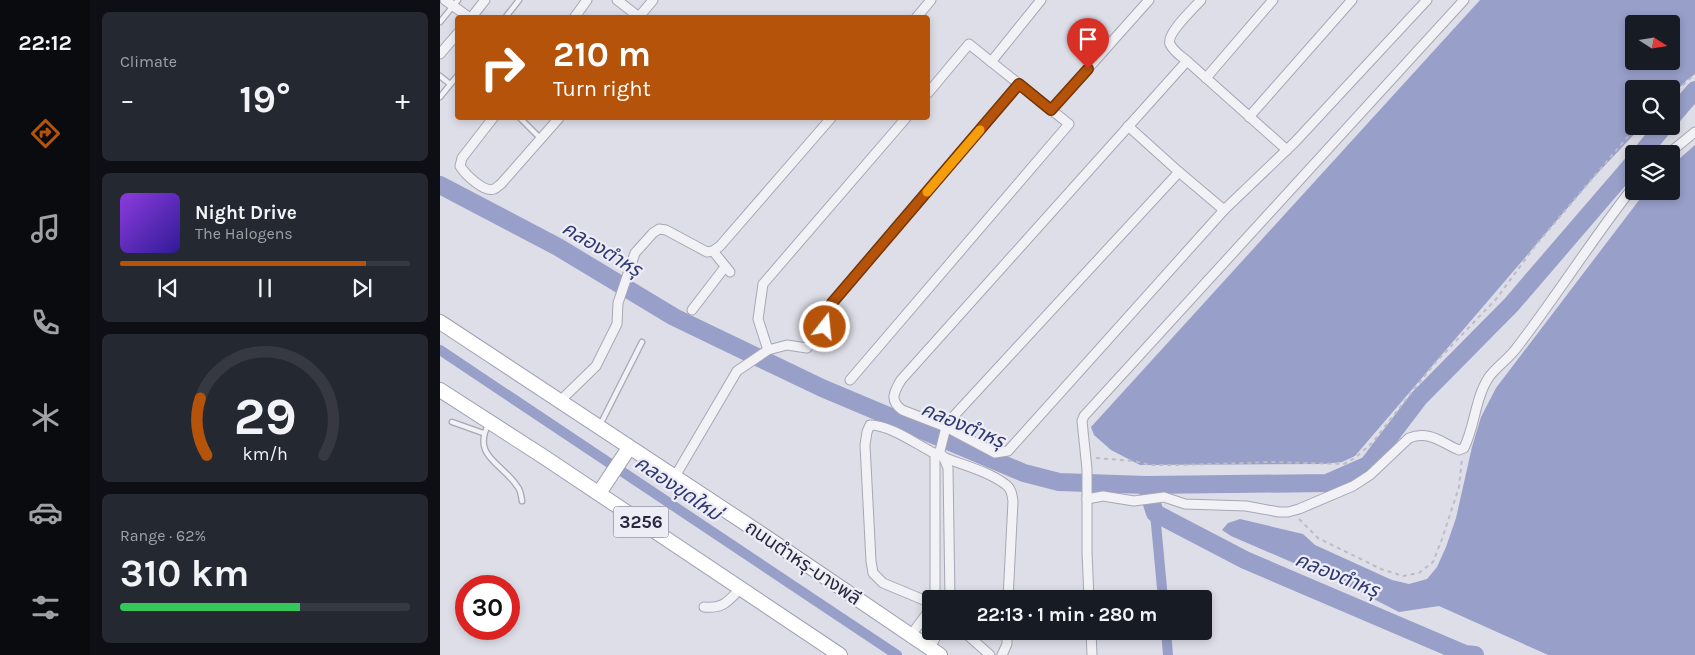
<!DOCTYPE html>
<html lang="en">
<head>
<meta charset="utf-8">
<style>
	:root { --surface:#171b24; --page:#242831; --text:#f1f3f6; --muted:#9ea1a6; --line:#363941; --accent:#b45309 }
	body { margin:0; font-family:Karla,"Noto Sans Thai",sans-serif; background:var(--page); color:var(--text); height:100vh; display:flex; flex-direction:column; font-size:19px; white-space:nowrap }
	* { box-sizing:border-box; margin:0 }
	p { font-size:16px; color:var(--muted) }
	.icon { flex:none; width:28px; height:28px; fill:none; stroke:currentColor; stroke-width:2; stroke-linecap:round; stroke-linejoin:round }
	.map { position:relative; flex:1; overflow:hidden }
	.panel { display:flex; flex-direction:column; gap:12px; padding:12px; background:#0d0f14; width:350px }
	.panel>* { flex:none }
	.hud { position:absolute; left:15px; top:15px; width:475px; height:105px; border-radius:5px; box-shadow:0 2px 8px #0003; background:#b45309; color:#fff; overflow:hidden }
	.needle { width:32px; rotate:102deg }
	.buttons { position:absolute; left:1185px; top:15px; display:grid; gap:10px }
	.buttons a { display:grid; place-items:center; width:55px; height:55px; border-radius:5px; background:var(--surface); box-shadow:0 2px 8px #0003; font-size:25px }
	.speed { position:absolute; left:15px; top:575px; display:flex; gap:10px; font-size:25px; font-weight:700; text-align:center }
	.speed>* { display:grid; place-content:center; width:65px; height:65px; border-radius:50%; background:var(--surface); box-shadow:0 2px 8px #0003; line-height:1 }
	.speed .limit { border:8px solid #d22; background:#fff; color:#111 }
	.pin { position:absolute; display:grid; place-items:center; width:42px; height:42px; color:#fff; margin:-51px -21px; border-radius:50% 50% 50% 0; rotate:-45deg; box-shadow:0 0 5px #0007 }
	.pin .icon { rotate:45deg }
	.me { position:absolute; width:55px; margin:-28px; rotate:16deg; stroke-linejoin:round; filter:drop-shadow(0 0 4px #0008) }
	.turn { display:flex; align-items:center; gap:18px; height:105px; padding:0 15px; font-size:22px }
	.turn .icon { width:65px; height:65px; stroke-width:2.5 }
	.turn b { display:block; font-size:35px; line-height:42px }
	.big { font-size:38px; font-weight:700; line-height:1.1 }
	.panel .card { flex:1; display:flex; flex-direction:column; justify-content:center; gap:8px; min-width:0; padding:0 18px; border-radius:8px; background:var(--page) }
	.panel .dial { align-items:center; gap:0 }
	.dial svg { height:130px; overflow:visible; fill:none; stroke:var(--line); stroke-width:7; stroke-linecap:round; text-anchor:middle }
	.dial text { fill:var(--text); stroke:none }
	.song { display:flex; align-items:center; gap:15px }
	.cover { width:60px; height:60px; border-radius:8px; background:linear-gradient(135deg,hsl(270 70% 55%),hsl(250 70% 35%)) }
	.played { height:5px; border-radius:2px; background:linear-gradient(90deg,var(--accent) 85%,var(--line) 85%) }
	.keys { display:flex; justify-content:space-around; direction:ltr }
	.heat { display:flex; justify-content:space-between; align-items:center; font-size:28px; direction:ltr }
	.charge { height:8px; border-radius:4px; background:linear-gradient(90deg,#34c759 62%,var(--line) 0) }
	.trip { position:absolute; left:482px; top:590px; width:290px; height:50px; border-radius:5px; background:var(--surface); box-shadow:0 2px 8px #0003; font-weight:700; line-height:50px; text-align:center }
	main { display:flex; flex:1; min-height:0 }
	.tab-bar { display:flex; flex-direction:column; width:90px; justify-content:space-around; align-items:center; background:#090b0e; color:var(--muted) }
	.tab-bar .icon { width:35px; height:35px }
	.tab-bar .current { color:var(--accent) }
	.tab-bar b { font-size:22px; color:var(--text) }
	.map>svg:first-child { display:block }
	.water { fill:#989fc9; fill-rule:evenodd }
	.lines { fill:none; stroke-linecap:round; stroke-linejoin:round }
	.canal { stroke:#989fc9; stroke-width:10 }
	.river { stroke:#989fc9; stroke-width:18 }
	.lane-casing { stroke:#a7a7b5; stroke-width:7 }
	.street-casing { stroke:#a7a7b5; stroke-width:11 }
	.primary-casing { stroke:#9d9eb4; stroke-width:16 }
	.path { stroke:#bcbcc6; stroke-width:2; stroke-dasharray:4 4; stroke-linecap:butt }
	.lane { stroke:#f1f1f6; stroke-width:4.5 }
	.street { stroke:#f1f1f6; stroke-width:9 }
	.primary { stroke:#fff; stroke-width:14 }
	.route-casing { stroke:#753606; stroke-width:12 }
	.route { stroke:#b45309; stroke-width:9 }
	.slow { stroke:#f59e0b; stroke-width:9 }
	.labels { text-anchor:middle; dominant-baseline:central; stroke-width:4.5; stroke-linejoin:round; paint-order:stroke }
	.shield { fill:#edeef5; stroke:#626376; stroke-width:1 }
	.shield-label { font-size:18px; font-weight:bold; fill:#27273f }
	.street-label { font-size:19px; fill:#27273f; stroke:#edeef5 }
	.water-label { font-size:20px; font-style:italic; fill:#303773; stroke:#edeef5 }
</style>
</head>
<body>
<main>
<nav class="tab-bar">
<b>22:12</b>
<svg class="icon current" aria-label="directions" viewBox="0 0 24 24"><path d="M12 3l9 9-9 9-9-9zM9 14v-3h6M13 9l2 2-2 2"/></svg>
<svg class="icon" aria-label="music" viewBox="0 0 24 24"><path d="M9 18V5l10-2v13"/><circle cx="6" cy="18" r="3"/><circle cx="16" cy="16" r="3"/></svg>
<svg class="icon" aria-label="phone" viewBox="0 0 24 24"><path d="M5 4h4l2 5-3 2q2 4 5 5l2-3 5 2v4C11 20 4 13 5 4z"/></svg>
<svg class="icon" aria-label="climate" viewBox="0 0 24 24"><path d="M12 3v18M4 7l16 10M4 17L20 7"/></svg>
<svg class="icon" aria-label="car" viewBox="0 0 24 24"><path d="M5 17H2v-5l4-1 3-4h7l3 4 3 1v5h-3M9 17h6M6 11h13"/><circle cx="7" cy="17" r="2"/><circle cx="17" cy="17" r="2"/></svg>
<svg class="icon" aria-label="filters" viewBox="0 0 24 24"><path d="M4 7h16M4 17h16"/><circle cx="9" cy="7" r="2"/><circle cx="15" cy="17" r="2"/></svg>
</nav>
<section class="panel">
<div class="card"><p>Climate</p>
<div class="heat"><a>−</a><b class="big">19°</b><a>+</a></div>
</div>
<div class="card">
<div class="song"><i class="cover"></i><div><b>Night Drive</b><p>The Halogens</p></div></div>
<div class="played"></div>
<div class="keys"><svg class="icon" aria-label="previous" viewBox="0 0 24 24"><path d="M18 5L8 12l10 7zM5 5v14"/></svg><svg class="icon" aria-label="pause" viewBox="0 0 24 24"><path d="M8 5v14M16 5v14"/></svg><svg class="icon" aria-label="next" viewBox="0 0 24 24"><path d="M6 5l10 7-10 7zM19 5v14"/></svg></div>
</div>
<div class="card dial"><svg viewBox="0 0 100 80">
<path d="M14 69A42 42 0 1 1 86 69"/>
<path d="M14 69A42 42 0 0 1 10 34" stroke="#b45309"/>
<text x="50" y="56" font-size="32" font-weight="700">29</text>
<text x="50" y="72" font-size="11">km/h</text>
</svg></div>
<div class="card"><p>Range · 62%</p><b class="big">310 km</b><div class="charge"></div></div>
</section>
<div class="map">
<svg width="1255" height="655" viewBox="0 0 1255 655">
	<rect width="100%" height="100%" fill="#dedee8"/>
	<g class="water">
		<path d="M 1040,0 L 1255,0 L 1255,74 L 1247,80 L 1231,96 L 1231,89 L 1194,89 L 1194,126 L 1202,126 L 1154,177 L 915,456 L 902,462 L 883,464 L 700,465 L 671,450 L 654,435 L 651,427 ZM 1194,24 L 1231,24 L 1231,61 L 1194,61 Z"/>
		<polygon points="1255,145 1255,655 1108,655 999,606 959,612 914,589 791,536 782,530 788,523 800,519 863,534 875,545 952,580 969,584 987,579 997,567 1006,547 1016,518 1032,447 1041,417 1056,388 1206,191 1231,191 1231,166"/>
	</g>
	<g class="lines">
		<g class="canal">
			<polyline points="0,350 457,655"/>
			<polyline points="715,513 723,599"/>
			<polyline points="726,631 728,655"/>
		</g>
		<g class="river">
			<polyline points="1231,118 1255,90"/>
			<polyline points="1201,154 1224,126"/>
			<polyline points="0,185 118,247 234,317 382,388 584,473 619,482 706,485 887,483 928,465 979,398 1071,305 1194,162"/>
			<polyline points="706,485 715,513 805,560 1025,654 1035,655"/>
		</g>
		<g class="lane-casing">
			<g id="lane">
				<polyline points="65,18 79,0"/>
				<polyline points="0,22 18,0"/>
				<polyline points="0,76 10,84"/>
				<polyline points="0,97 18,75"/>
				<polyline points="80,118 100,138"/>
				<polyline points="12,422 43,433"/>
				<path d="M 49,423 C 31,456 62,463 77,486 C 81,490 81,496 82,501"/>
				<polyline points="160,425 202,342"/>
			</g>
		</g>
		<g class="street-casing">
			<g id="street">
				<polyline points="5,0 30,18"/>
				<polyline points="177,0 199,17"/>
				<path d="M 761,0 C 753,9 726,34 730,44 C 733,51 742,57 747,61 L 847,150"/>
				<polyline points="31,18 45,0"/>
				<polyline points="134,18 147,0"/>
				<polyline points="198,18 213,0"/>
				<polyline points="476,18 491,0"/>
				<polyline points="0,54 18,33"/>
				<path d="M 747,61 L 461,380 C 454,392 449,400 462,410 L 506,427 L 555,453 L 568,451 L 784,210 L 855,142 L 987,0"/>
				<polyline points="551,62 601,0"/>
				<polyline points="766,78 833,0"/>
				<polyline points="611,110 709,0"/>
				<polyline points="809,117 912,0"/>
				<path d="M 53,118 L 22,158 L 20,166 C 25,174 44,193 54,189 C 57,188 59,185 61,184 L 119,118"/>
				<polyline points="688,126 739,172 784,210"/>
				<polyline points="1228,154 1255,132"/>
				<polyline points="273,251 290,272"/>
				<polyline points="252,310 285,267"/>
				<polyline points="328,350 318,319 323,284 466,118"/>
				<polyline points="410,380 629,124 529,44 488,93"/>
				<polyline points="119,402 156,366 177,324 178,303 195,253 213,233 219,229 226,230 267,252 273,251 280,246 391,118"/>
				<polyline points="503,456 508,468 510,599"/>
				<polyline points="234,478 297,371 328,350 347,345 367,348 385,327 392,303 579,84"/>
				<path d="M 647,499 L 663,496 L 694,501 L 724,497 L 745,504 L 806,506 L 839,512 L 848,512 L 859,509 L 913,486 L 930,475 L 969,438 C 989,430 1002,443 1019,450 L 1024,448 C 1035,426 1035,398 1049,377 C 1057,366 1070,358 1078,346 C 1118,294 1153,238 1194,186"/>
				<polyline points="495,599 495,454 500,451 506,427 511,419 739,172"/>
				<polyline points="649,599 647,552 647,469 642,421 644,416 1024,0"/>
				<path d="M 491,603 L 443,583 L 433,573 L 431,561 L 425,445 L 427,432 L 430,425 C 450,425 476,444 494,453 C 516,464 545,469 565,484 C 571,488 572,494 573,501 L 568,599"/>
				<path d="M 264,607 C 284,609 288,601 301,588"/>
				<polyline points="523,631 550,655"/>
				<polyline points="651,631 652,655"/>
				<polyline points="471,635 491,608"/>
				<polyline points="490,648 499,631"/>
				<polyline points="562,655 567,644 567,631"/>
			</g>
		</g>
		<g class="primary-casing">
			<g id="primary">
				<polyline points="0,322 326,537 500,655"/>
				<polyline points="0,390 104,457 400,655"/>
				<polyline points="159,493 189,448"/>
			</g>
		</g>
		<g class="path">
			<polyline points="1231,96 1255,74"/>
			<polyline points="656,458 694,461 711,465 738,465 831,462 904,464 915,458 932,443 994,364 1057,298 1095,246 1190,134 1199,126"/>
			<polyline points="859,519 878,538 941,569 963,576 979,573 993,562 1002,539 1019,487 1022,458"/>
		</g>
		<use href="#lane" class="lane"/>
		<use href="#street" class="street"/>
		<use href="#primary" class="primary"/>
	</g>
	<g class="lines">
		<g class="route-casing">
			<polyline id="route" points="385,327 392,303 579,84 611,110 648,69"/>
		</g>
		<use href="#route" class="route"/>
		<polyline class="slow" points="487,192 540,130"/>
	</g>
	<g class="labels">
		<rect class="shield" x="173.5" y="506.5" width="55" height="31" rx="4"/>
		<g class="shield-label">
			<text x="201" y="522">3256</text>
		</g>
		<g class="street-label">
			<text transform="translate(363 563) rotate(34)">ถนนตำหรุ-บางพลี</text>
		</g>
		<g class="water-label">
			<text transform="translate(162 249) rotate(31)">คลองตำหรุ</text>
			<text transform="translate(523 425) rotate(23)">คลองตำหรุ</text>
			<text transform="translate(238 488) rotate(34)">คลองขุดใหม่</text>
			<text transform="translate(897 575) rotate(22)">คลองตำหรุ</text>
		</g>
	</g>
</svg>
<div class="buttons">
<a><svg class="needle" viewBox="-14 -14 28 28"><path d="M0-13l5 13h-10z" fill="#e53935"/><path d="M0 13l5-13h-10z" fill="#9ea1a6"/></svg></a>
<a><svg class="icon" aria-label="search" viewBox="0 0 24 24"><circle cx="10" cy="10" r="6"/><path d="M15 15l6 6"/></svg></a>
<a><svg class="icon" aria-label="layers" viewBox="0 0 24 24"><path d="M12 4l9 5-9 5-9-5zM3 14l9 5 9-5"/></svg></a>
</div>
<div class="speed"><div class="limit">30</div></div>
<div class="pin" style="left:648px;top:69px;background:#d93025"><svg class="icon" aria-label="arrive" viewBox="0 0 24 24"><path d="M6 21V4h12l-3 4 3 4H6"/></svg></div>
<svg class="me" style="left:385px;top:327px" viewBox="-20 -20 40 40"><circle r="17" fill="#b45309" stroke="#fff" stroke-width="3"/><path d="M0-11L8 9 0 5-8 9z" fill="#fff"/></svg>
<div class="trip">22:13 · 1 min · 280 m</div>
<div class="hud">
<div class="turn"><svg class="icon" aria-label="right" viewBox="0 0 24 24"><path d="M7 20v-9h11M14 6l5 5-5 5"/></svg><div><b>210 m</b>Turn right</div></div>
</div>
</div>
</main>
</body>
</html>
